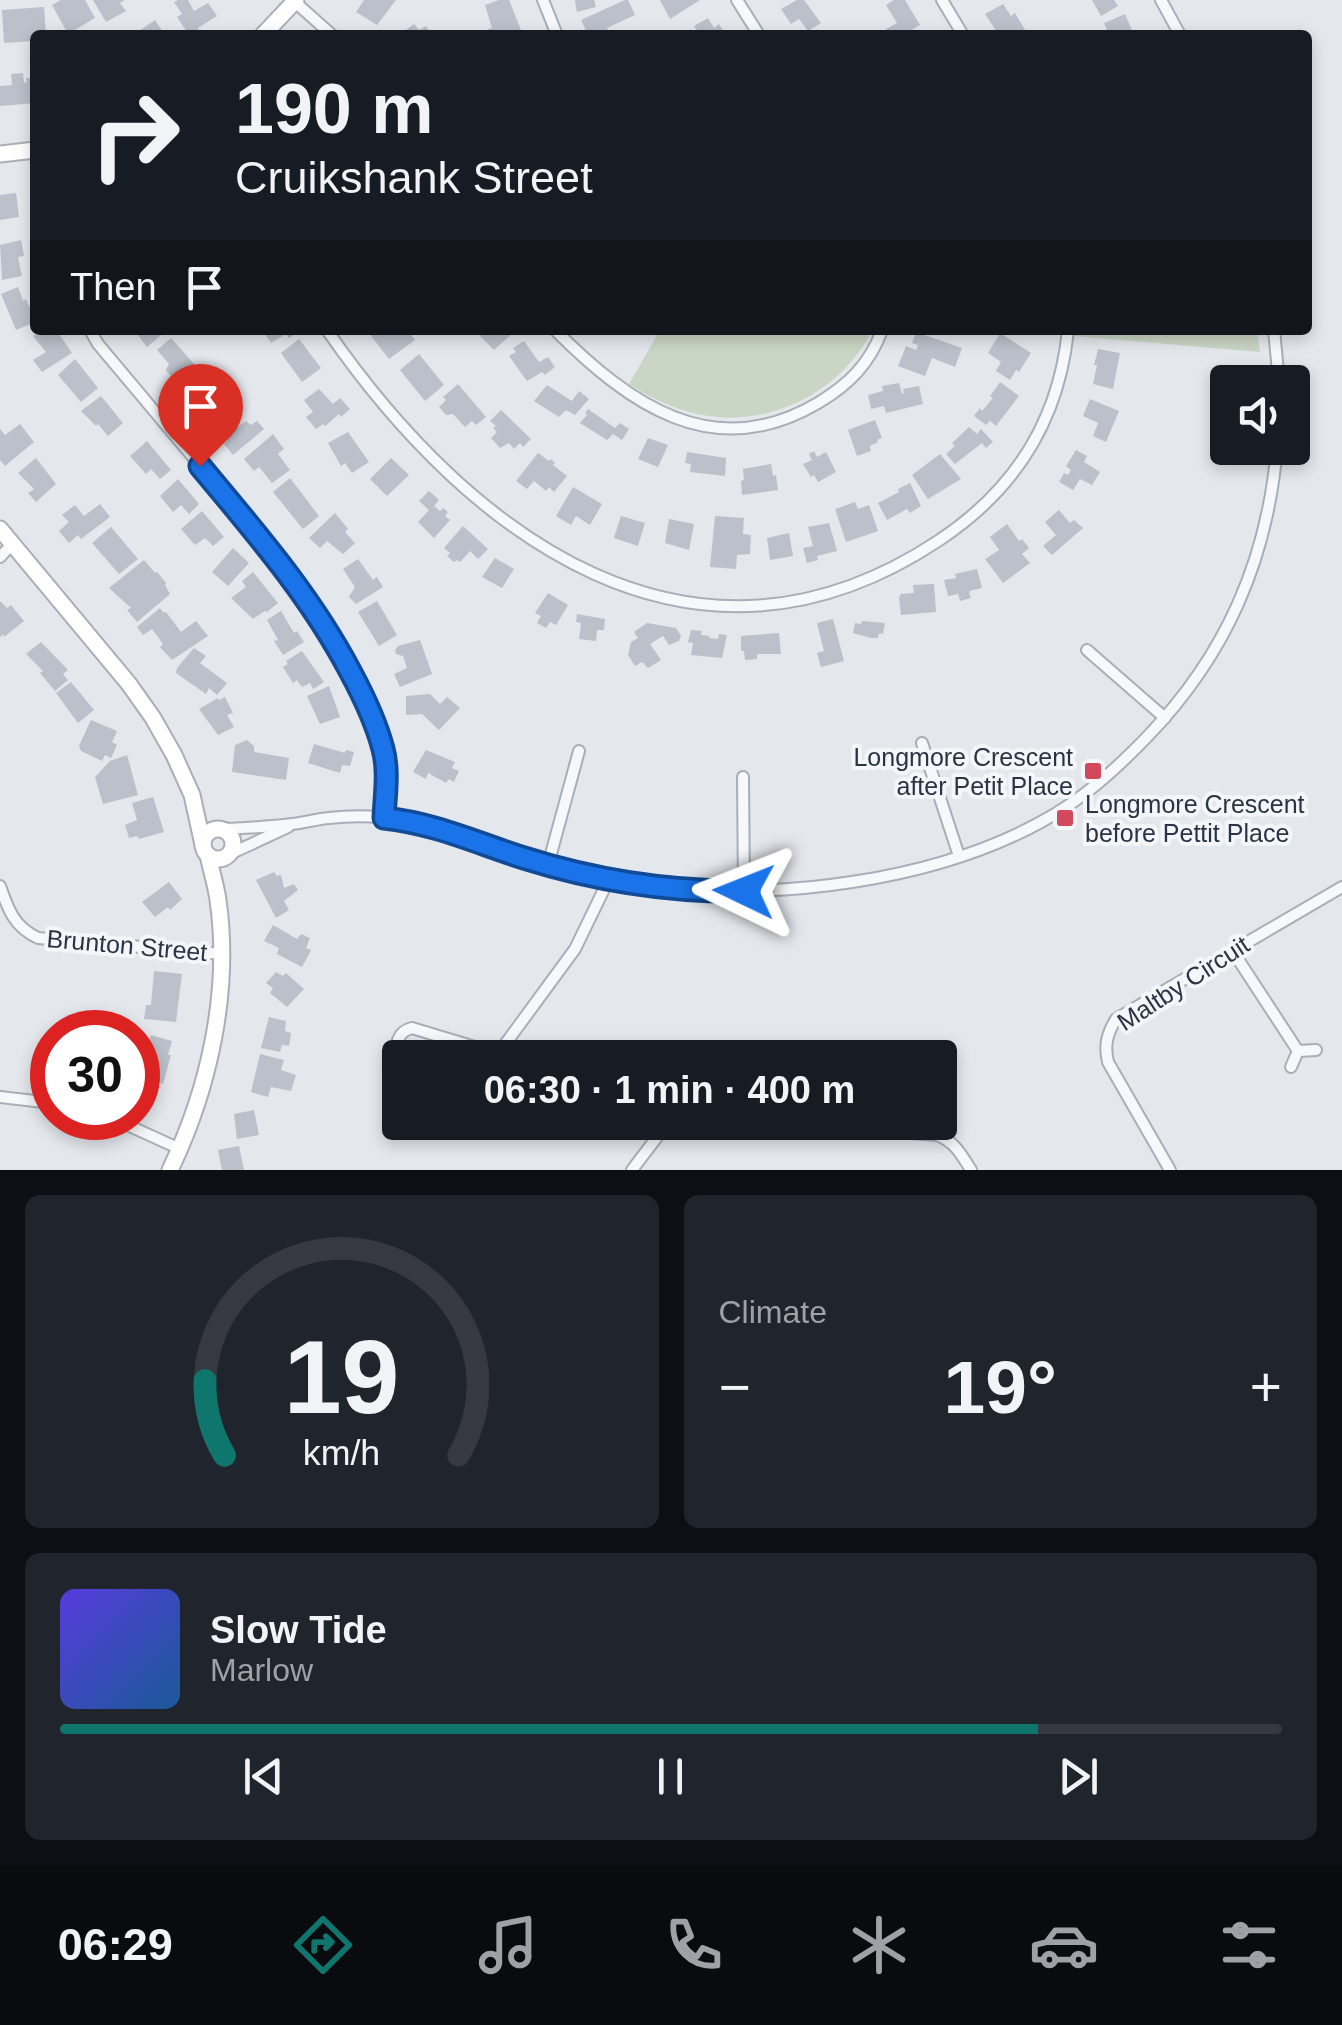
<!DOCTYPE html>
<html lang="en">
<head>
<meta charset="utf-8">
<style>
	:root { --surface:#171b24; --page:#20242c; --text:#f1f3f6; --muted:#9ea1a6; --line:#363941; --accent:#0f766e }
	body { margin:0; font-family:Helvetica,sans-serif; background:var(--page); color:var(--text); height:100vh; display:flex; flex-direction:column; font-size:38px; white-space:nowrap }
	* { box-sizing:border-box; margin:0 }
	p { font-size:32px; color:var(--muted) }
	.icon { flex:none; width:55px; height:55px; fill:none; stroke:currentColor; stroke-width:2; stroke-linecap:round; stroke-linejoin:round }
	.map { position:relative; height:1170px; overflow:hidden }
	.drawer { display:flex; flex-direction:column; gap:25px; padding:25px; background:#0d0f14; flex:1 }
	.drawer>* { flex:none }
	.hud { position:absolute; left:30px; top:30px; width:1282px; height:305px; border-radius:10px; box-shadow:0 5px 15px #0003; background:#171b24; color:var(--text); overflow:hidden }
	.tools { position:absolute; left:1210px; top:365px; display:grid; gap:20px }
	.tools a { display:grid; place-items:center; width:100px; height:100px; border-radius:10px; background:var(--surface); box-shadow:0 5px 15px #0003; font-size:50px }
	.speed { position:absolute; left:30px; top:1010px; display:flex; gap:20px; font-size:50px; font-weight:700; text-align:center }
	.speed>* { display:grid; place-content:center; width:130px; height:130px; border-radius:50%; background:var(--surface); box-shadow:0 5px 15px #0003; line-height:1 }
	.speed .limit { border:15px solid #d22; background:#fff; color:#111 }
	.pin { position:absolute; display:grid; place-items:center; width:85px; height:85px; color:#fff; margin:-102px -42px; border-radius:50% 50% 50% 0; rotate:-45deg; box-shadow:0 0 10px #0007 }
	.pin .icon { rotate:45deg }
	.me { position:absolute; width:110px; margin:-55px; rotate:272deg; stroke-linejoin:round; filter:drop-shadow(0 0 8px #0008) }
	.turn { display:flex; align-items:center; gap:35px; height:210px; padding:0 40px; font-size:45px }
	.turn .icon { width:130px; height:130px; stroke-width:2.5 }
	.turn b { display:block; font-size:70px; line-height:85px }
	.then { display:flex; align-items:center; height:95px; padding:0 40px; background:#0003; gap:20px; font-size:38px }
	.big { font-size:75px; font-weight:700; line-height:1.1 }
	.drawer .tile { flex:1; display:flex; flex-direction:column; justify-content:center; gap:15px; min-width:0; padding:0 35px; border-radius:15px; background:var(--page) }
	.drawer .dial { align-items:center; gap:0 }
	.dial svg { height:260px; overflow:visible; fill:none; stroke:var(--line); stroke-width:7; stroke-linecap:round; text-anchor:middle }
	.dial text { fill:var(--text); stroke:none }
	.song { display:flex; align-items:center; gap:30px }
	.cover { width:120px; height:120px; border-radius:15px; background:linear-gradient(135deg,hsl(250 70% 55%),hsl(210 70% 35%)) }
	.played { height:10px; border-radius:5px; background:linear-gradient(90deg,var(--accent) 80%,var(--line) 80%) }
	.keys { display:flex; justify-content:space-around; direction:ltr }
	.heat { display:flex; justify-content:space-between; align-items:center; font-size:55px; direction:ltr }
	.drawer .tiles { flex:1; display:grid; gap:25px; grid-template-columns:1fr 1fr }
	.tile:last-child { grid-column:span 2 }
	.trip { position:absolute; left:382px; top:1040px; width:575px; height:100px; border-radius:10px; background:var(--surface); box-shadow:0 5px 15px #0003; font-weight:700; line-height:100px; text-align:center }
	.dock { display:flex; height:160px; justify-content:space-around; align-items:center; background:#090b0e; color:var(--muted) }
	.dock .icon { width:70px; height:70px }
	.dock .selected { color:var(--accent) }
	.dock b { font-size:45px; color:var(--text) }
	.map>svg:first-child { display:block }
	.green { fill:#c9d6c5 }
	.building { fill:#bbc0ca }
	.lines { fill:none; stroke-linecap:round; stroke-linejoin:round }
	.street-casing { stroke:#a9aeb7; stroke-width:14 }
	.secondary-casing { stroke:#a9aeb7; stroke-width:19 }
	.street { stroke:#f7f8fa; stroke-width:10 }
	.secondary { stroke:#fff; stroke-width:15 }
	.route-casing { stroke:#114b97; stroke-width:25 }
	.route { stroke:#1a73e8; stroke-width:18 }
	.poi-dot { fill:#d1495b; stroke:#f4f6f9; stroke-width:4 }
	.labels { text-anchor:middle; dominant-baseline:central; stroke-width:8; stroke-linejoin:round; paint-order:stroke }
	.poi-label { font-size:25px; fill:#2b3445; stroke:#f4f6f9; text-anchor:end }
	.street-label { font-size:25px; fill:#2b3445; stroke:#f4f6f9 }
</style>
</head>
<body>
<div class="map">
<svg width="1342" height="1170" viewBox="0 0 1342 1170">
	<rect width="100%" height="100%" fill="#e4e7ec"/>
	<g class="green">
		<path d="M 660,330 L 872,330 C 844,389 774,426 709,416 C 679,412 654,400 629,384 Z"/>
		<polygon points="1003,330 1257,330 1260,352"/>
	</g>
	<g class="building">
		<polygon points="61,0 85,0 95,18 68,34 52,5"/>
		<polygon points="93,0 125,0 120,3 126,11 106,22"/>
		<polygon points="178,0 188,0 194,11 208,3 217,16 198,28 200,32 189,35 177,17 182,14 174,2"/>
		<polygon points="364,0 396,0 377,25 356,12"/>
		<polygon points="499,0 509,0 523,35 490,35 488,29 492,28 485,5"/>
		<polygon points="575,0 594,0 596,7 577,12"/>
		<polygon points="625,0 628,0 635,15 607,28 610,35 588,35 581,20"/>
		<polygon points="660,0 700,0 670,19"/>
		<polygon points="797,0 804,0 821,23 808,31 799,19 791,24 781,9"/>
		<polygon points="894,0 905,0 920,25 903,35 890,35 886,29 897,23 886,5"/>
		<polygon points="1092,0 1114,0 1118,6 1101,16"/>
		<polygon points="1003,4 1011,16 1015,13 1027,33 1023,35 999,35 985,14"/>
		<polygon points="44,7 46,35 35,35 35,41 4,43 2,10"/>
		<polygon points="1125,14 1134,35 1109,35 1104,23"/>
		<polygon points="708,18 714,28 719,24 726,35 692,35 698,32 694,26"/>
		<polygon points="155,20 165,35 133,35"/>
		<polygon points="414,24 419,30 426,26 432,35 399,35"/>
		<polygon points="23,73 24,83 27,82 26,78 35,78 35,103 0,106 0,86 12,85 11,74"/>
		<polygon points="16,193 19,217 0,220 0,195"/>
		<polygon points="21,240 24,256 18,257 22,276 2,280 0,245"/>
		<polygon points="18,287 23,301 26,299 29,306 35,304 35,322 16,330 1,294"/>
		<polygon points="43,330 56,330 72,353 42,372 33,360 46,352 33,336"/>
		<polygon points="138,330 167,330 147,347 137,334 139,332"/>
		<polygon points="262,330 292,330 294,335 289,338 286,334 271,343"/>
		<polygon points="370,330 394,330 396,333 399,330 407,330 415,340 389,359 368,332"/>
		<polygon points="483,330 512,330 514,332 494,350 480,336 485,332"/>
		<polygon points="916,332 962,348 955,367 932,358 925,376 898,366 906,346 916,350 918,345 912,343"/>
		<polygon points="1000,333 1031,353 1019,372 1016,370 1010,380 996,371 1001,362 988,353"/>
		<polygon points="171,338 195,365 177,380 174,380 166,370 169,364 157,350"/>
		<polygon points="299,339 321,368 302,382 281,353"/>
		<polygon points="524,341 539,362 548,357 555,367 545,375 542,372 527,381 509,356 516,352 513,348"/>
		<polygon points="1098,349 1120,353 1113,389 1093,384 1097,365 1094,365"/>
		<polygon points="419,354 444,385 425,401 400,370"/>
		<polygon points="75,359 98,388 81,402 58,375"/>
		<polygon points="206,371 215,376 218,373 232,382 215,406 205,399 204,403 190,394"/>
		<polygon points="1000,382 1019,396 996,426 990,421 986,425 974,416 980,408 982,411 993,398 990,396"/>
		<polygon points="899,383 902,394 904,393 903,389 919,386 923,404 886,413 884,406 871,409 868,395 883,391 882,386"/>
		<polygon points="458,384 486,417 476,425 472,421 465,427 453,414 446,415 439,407 446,400 443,397"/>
		<polygon points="547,385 572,401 579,391 589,399 575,415 566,410 559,417 534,401"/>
		<polygon points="319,389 333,404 340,398 350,409 341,417 339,414 325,426 323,424 316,429 306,417 313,412 304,400"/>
		<polygon points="101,396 123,423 108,436 98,424 96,426 81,411"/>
		<polygon points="1090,399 1119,411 1106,442 1093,436 1098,423 1083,416"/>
		<polygon points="588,409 615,428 620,423 629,429 622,440 613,434 607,440 580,423 587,415 585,413"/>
		<polygon points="501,410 531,439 523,447 520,443 514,449 509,443 500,448 491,438 497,432 493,428 496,426 490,421"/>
		<polygon points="225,411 238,427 246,421 251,425 257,421 264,429 233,455 224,444 228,440 224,435 219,438 207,424"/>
		<polygon points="875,420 882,438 877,440 878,442 870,446 871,451 857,456 848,430"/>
		<polygon points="20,424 34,442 5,466 0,460 0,429 5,435"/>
		<polygon points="969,427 977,434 981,429 993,442 986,448 982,443 955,464 946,454 955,446 952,443"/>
		<polygon points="348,432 369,462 352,473 345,463 341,466 328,443"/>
		<polygon points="273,434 284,449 278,454 290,470 272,483 259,467 254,471 244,459"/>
		<polygon points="648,438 668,445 658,467 638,459"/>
		<polygon points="147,441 171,470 160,479 151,469 146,474 130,456"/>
		<polygon points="1076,450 1087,456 1084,462 1100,472 1092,485 1080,479 1073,490 1059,482 1064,473 1068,475 1071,470 1066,466"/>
		<polygon points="814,451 817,457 826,452 836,472 818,482 814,475 811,477 803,464 812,460 809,454"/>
		<polygon points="687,452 726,458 725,476 690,472 691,464 685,463"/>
		<polygon points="538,453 549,461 551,459 555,463 553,465 567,476 554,492 549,487 546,491 534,481 527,489 516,481"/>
		<polygon points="940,454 961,479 928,499 912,475"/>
		<polygon points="36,458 56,484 36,502 28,493 34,489 18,473"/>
		<polygon points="391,458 409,475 387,496 370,479"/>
		<polygon points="771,464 773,476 776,475 778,490 742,495 741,481 744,480 743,469"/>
		<polygon points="290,478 319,516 303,529 273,492"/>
		<polygon points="178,479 199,504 189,514 181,505 173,512 160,496"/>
		<polygon points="910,483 921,506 910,513 907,509 887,520 878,503 899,492 898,489"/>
		<polygon points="573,487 602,504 590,525 576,516 571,525 556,516"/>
		<polygon points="429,491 439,500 434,506 440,511 443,508 448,512 445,516 450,520 434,538 418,522 429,510 419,501"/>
		<polygon points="855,502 858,509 869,505 878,531 846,542 835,509"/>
		<polygon points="100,504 110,517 81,539 78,535 69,543 59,531 69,522 62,515 75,505 84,516"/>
		<polygon points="1059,510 1070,523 1074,520 1083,528 1052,555 1043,546 1056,535 1045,522"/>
		<polygon points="202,511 224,537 213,546 205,538 195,545 181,529"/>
		<polygon points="335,513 348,529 345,532 355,543 343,554 327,541 320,548 309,538"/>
		<polygon points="621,516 645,523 638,546 614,538"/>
		<polygon points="715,516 744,518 743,534 751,535 750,554 737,555 736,569 710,567"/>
		<polygon points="669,519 694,524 689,550 665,543"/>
		<polygon points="829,523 837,551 817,556 818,560 807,563 803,548 813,546 808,527"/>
		<polygon points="1007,524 1019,541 1022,539 1029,548 1022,554 1030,563 1003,583 985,559 999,550 990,537"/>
		<polygon points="463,526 488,549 478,559 470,551 460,562 457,560 454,562 447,556 450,553 444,548"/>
		<polygon points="111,527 138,559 119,574 92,543"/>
		<polygon points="789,533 793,556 770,560 767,538"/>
		<polygon points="233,548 249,563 228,586 212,572"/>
		<polygon points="495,558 514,569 502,588 482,577"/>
		<polygon points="358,559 373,580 377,577 383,587 356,604 349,597 355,587 343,569"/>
		<polygon points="144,560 155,573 157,572 166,583 165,585 170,594 137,622 127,610 131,608 109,588"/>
		<polygon points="977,569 982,588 969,591 971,598 960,601 958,594 948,596 944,580 956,578 955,574"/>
		<polygon points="253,572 278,603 267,612 265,611 253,619 231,598 246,587 242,581"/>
		<polygon points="934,584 936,612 901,615 899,598 901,594 914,593 913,585"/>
		<polygon points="548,593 568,605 556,625 550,622 546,628 537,623 541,616 535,613"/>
		<polygon points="0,601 7,608 11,605 24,621 4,637 3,634 0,637"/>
		<polygon points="377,601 397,635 379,646 358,612"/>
		<polygon points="160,608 163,612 166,612 181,632 196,621 208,636 172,660 160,647 163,644 152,629 143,635 137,627"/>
		<polygon points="281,611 294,633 297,631 304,642 283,655 274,641 278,640 267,620"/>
		<polygon points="577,614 605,619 604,630 597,630 596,641 579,639 581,623 576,622"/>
		<polygon points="833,619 844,661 821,667 817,653 824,651 817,623"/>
		<polygon points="862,621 885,623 883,634 879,633 878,638 871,638 853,633 855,623 861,624"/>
		<polygon points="647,623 676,628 681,636 679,641 669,645 663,636 650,644 661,660 648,668 642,662 635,666 628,655 631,642 638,638 634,632"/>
		<polygon points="691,630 702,631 701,635 709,636 709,638 718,639 719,634 727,635 722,658 691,655 693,643 688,642"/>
		<polygon points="779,633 781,654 757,654 757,659 745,660 744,651 741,651 741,636"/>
		<polygon points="420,640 432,674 400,687 394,674 407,668 403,656 396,654 395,650 398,646"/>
		<polygon points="41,642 68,670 63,674 68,680 55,691 40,673 43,671 26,654"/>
		<polygon points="194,648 206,656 200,663 227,683 217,695 209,688 206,694 176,673 177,668"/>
		<polygon points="302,651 324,682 313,689 310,683 302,687 297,680 293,683 283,667 288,664 286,661"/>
		<polygon points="71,682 94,710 78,723 56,693"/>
		<polygon points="329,686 340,717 320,724 307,696"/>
		<polygon points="430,694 440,704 447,697 460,708 439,730 422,714 406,715 406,696"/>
		<polygon points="225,697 233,713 227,715 234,727 218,735 199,709 218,698 219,700"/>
		<polygon points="91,720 117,731 112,742 117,745 111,758 105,755 102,761 81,751 79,746"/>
		<polygon points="247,740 254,746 254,752 289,758 286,780 232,772 235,745"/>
		<polygon points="314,744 345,753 346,750 354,752 350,766 342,765 340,773 308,763"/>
		<polygon points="426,750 455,762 452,768 459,771 454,782 449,779 446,783 428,773 426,779 413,772"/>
		<polygon points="127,755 138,795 103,804 95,777 110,761"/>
		<polygon points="153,797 164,832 139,839 137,836 129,838 125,825 137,820 132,803"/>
		<polygon points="274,872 277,876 281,875 284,888 294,884 298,890 284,901 289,910 276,918 256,880"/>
		<polygon points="169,882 182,899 170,910 168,907 155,917 142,902"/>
		<polygon points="273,925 297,939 301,934 310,938 306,948 311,950 302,967 277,954 279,948 264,941"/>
		<polygon points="154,971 182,974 176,1022 144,1019 146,1005 151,1005"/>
		<polygon points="276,972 283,976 286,973 304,989 287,1007 270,993 273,988 266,983"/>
		<polygon points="269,1017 286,1021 285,1031 291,1033 289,1046 282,1045 280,1052 261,1048"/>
		<polygon points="151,1035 172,1041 168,1055 171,1055 163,1084 138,1076 138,1056 144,1058"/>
		<polygon points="260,1054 284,1060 281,1070 296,1075 291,1091 271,1087 268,1097 251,1092"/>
		<polygon points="254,1110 259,1135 237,1139 234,1114"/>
		<polygon points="239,1146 244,1170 222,1170 218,1150"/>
	</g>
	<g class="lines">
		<g class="street-casing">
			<g id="street">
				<polyline points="543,0 557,35"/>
				<polyline points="737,0 759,35"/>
				<polyline points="942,0 963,35"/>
				<polyline points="1161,0 1180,35"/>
				<polyline points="295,2 332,35"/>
				<polyline points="90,330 98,344 287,569 333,637 359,687 384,749 387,771 383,818"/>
				<path d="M 327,330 C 470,537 693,703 938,541 C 1014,491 1059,421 1068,330"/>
				<path d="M 555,330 C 629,404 713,465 818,403 C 848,385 870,364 882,330"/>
				<polyline points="1274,330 1279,382"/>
				<polyline points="0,557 12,544"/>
				<polyline points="1087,650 1165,718"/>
				<polyline points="922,743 959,856"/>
				<polyline points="743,777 744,891"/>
				<path d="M 224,829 C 246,828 269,827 292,824 C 304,823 316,819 329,818 C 353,815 380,816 404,820 C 444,828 481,844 519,856 C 564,871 612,882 659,887 C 781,900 933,881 1041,822 C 1082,800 1115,770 1147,737 C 1226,655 1267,561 1277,448"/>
				<polyline points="230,854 288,827"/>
				<polyline points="548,865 579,751"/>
				<path d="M 0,886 C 8,909 14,927 38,938 L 222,954"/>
				<polyline points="1232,950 1298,1051 1316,1050"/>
				<path d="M 400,1058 C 393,1046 398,1031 412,1028 L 498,1054"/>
				<polyline points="495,1058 575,949 609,879"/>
				<polyline points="1291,1067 1298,1051"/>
				<polyline points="0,1097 52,1103"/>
				<polyline points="112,1118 180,1149"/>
				<path d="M 768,1122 L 937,1135 C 955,1142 961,1154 971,1170"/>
				<polyline points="632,1170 660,1133 672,1122"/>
				<path d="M 1170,1170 L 1108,1062 C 1104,1045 1107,1034 1116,1019 L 1342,887"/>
			</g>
		</g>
		<g class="secondary-casing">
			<g id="secondary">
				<polyline points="263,35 296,0"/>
				<polyline points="0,154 35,150"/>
				<polyline points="0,529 129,684 153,718 174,755 192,795 203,845"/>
				<circle cx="218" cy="844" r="15"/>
				<path d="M 170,1170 C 209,1089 231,991 218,900 C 216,885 211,870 208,855"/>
			</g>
		</g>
		<use href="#street" class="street"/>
		<use href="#secondary" class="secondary"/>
	</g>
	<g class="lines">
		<g class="route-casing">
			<path id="route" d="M 200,466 C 255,532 310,595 350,671 C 363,695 376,722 383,749 C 389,771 385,795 384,818 C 433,823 477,843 524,858 C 594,880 669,892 744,891"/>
		</g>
		<use href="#route" class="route"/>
	</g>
	<g class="poi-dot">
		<rect x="1083" y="761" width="20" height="20" rx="5"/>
		<rect x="1055" y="808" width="20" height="20" rx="5"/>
	</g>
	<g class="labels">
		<g class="poi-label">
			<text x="1073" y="757">Longmore Crescent<tspan x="1073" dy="29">after Petit Place</tspan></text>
			<text x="1085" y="804" text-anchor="start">Longmore Crescent<tspan x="1085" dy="29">before Pettit Place</tspan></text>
		</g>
		<g class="street-label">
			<text transform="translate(127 945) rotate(5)">Brunton Street</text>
			<text transform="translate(1183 983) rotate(-33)">Maltby Circuit</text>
		</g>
	</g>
</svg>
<div class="tools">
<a><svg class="icon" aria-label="sound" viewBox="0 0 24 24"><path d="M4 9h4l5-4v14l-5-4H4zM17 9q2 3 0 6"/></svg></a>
</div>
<div class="speed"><div class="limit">30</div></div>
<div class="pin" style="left:200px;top:466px;background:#d93025"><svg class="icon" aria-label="arrive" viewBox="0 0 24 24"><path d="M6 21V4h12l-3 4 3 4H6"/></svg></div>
<svg class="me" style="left:744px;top:891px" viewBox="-20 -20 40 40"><path d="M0-17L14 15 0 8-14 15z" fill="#1a73e8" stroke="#fff" stroke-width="4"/></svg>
<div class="trip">06:30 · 1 min · 400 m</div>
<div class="hud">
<div class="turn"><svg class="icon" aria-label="right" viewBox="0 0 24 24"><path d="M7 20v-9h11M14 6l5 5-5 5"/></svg><div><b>190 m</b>Cruikshank Street</div></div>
<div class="then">Then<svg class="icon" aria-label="arrive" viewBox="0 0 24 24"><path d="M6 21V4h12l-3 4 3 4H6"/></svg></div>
</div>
</div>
<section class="drawer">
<div class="tiles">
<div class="tile dial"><svg viewBox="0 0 100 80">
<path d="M14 69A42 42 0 1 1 86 69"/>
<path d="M14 69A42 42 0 0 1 8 46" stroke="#0f766e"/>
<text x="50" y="56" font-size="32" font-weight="700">19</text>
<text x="50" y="72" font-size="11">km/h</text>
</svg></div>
<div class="tile"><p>Climate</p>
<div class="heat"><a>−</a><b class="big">19°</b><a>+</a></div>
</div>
<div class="tile">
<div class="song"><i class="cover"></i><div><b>Slow Tide</b><p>Marlow</p></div></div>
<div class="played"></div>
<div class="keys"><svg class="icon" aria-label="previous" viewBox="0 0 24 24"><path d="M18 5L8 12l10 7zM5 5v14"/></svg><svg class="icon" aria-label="pause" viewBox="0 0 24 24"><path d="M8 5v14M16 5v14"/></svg><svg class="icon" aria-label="next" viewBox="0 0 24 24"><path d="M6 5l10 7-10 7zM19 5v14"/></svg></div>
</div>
</div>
</section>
<nav class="dock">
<b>06:29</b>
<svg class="icon selected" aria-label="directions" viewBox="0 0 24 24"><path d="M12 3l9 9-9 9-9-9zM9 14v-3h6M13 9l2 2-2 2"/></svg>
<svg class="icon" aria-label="music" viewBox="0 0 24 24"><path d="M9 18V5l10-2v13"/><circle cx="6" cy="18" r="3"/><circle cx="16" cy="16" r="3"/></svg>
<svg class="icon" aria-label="phone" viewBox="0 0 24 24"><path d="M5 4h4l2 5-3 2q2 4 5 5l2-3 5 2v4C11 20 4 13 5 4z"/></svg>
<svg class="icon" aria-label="climate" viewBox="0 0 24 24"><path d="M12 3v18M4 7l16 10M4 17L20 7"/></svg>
<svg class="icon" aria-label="car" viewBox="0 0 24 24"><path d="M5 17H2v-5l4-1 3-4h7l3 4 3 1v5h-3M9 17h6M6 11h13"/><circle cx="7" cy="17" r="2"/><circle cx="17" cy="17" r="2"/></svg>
<svg class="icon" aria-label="filters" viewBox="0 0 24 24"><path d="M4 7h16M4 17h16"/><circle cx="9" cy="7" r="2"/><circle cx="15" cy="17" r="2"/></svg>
</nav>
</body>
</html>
